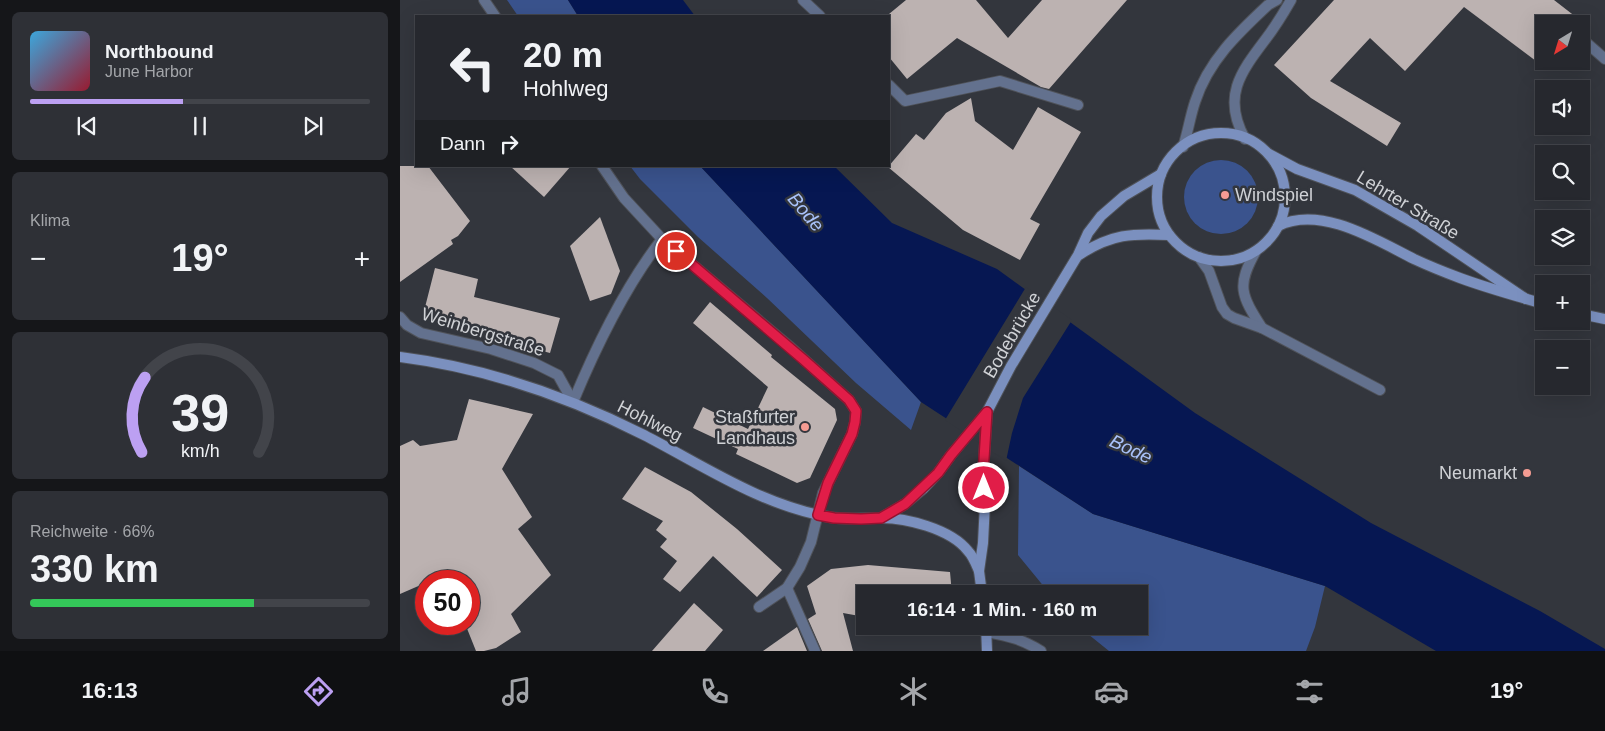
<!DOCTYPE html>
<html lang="de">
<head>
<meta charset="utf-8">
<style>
	:root { --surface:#26282e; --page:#2e3036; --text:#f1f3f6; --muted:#a4a6aa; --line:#42444a; --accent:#bca0f2 }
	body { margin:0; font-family:Helvetica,sans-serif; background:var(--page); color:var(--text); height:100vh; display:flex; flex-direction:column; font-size:19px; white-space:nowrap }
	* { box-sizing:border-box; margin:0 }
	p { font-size:16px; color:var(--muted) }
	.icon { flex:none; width:28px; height:28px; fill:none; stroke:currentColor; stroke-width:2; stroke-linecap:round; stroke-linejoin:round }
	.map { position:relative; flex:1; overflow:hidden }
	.details { display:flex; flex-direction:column; gap:12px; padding:12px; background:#151619; width:400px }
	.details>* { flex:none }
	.hud { position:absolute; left:15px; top:15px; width:475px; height:152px; border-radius:0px; box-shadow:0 5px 20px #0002,0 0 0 1px var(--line); background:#26282e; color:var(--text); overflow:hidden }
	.needle { width:32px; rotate:218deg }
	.buttons { position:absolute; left:1135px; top:15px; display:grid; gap:10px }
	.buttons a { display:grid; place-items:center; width:55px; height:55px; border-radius:0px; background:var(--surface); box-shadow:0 5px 20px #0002,0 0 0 1px var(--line); font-size:25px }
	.speed { position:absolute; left:15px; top:570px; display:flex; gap:10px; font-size:25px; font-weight:700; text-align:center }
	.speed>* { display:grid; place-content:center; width:65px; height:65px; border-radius:50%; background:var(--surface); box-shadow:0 5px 20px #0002,0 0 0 1px var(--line); line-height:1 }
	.speed .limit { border:8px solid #d22; background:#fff; color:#111 }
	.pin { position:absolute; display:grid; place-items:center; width:42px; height:42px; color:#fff; margin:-21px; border:2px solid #fff; border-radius:50%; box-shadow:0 1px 5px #0007 }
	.me { position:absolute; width:55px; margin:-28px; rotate:0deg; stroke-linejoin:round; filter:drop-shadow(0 0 4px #0008) }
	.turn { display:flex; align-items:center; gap:18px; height:105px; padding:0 25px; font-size:22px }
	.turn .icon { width:65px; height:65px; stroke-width:2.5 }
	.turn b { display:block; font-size:35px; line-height:42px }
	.then { display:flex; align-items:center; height:48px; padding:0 25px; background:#0003; gap:10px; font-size:19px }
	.big { font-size:38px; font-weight:700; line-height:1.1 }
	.details .widget { flex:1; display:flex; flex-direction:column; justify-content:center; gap:8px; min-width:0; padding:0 18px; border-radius:8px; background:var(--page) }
	.details .dial { align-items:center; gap:0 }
	.dial svg { height:130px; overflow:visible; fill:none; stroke:var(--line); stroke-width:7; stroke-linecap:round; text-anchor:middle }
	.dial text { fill:var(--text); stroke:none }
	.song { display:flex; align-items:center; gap:15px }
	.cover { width:60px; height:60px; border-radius:8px; background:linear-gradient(135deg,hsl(200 70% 55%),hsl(350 70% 35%)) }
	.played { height:5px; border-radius:2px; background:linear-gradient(90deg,var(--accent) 45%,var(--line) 45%) }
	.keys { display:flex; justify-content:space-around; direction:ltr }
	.heat { display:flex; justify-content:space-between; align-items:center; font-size:28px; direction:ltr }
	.charge { height:8px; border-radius:4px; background:linear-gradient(90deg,#34c759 66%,var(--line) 0) }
	.trip { position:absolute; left:456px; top:585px; width:292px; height:50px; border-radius:0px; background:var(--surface); box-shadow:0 5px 20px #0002,0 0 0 1px var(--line); font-weight:700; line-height:50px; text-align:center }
	.menu { display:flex; height:80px; justify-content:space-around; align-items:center; background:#0f1012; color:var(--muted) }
	.menu .icon { width:35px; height:35px }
	.menu .current { color:var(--accent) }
	.menu b { font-size:22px; color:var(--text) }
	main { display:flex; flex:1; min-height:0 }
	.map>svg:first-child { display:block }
	.green { fill:#3a538d }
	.water { fill:#061752 }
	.pier { fill:#33363d }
	.building { fill:#bcb2b1 }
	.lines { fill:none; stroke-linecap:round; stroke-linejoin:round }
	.lane-casing { stroke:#4f5259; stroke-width:12 }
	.street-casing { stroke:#4f5259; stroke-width:12 }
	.secondary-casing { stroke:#4f5259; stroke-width:12 }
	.lane { stroke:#63718e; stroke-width:10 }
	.street { stroke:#63718e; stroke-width:10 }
	.secondary { stroke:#7b90bf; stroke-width:10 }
	.route-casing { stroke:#92132f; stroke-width:12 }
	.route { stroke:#e11d48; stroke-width:9 }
	.poi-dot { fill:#f59c93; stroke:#33363d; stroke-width:2 }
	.labels { text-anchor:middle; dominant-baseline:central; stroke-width:5; stroke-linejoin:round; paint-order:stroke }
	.poi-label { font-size:18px; fill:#d0d2d6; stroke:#33363d; text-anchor:end }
	.street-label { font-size:18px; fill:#d0d2d6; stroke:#33363d }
	.water-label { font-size:19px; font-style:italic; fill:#a9c2fa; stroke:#33363d }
</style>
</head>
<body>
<main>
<section class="details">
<div class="widget">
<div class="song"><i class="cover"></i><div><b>Northbound</b><p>June Harbor</p></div></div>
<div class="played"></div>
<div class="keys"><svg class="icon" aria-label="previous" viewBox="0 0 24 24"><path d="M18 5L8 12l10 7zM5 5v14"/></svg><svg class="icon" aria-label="pause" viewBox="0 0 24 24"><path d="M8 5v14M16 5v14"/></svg><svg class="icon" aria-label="next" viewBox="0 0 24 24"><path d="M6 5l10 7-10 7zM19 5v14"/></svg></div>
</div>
<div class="widget"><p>Klima</p>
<div class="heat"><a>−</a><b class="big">19°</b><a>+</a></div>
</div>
<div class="widget dial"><svg viewBox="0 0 100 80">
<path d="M14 69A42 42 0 1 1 86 69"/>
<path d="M14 69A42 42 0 0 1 16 23" stroke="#bca0f2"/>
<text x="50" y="56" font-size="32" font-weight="700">39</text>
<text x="50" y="72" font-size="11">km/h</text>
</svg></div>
<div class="widget"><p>Reichweite · 66%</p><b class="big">330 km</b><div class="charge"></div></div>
</section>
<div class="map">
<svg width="1205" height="651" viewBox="0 0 1205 651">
	<rect width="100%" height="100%" fill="#33363d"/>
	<g class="green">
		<polygon points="107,0 168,0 178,16 118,16"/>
		<circle cx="821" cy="197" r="37"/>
		<polygon points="230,166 300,166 521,402 511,430 456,383 367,298 298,237 240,179"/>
		<polygon points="619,466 693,514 925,586 915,627 906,651 709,651 678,626 740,626 740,594 650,594 618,555"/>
	</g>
	<g class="water">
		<polygon points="168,0 283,0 295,16 178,16"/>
		<polygon points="300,166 434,166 492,223 597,269 795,413 971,523 1140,611 1205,649 1205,651 1036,651 925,586 693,514 521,402"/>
	</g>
	<polygon class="pier" points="626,287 672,320 623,398 612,433 606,461 545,420"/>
	<g class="building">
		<polygon points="506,0 576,0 608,38 642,0 727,0 649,89 641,87 557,38 507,79 489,57 489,14"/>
		<polygon points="934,0 1154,0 1185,24 1144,24 1144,67 1064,7 1005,71 970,38 930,81 1001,123 987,146 911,98 874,65"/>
		<polygon points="571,98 575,121 613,150 638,107 681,132 630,219 640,224 620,260 563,230 488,167 516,134 524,140 546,113"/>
		<polygon points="0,166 28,166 70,221 58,236 51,240 53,244 0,282"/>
		<polygon points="110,166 171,166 144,197"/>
		<polygon points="200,217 220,271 211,294 190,301 170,246"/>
		<polygon points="35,268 78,279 74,297 160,318 150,353 120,345 121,341 67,326 66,330 22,319"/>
		<polygon points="310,302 372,355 371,357 435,409 437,420 410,478 397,483 336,454 338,449 293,428 303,407 348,429 368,387 293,323"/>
		<polygon points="69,399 133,414 102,469 132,517 118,529 151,575 111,614 121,632 96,648 84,651 76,651 66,626 73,621 69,611 69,581 50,581 46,574 0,594 0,446 13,440 20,446 57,440"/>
		<polygon points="245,467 291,492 337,529 382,570 357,597 313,556 280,592 263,579 277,561 260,547 267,539 256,530 263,521 222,499"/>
		<polygon points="468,565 550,572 552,594 465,594 465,617 443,613 453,651 422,651 408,619 416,614 407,586 431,569"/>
		<polygon points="294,603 323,630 305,651 252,651"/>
		<polygon points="397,627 407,651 363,651"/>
	</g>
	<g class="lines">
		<g class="lane-casing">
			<g id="lane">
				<polyline points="403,0 420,16"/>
				<polyline points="1181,38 1205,59"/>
				<polyline points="489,85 505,101 600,81 678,105"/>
				<path d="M 856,251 C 836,286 841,295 862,328"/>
				<polyline points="799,257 809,271 822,307 827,314 834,318 862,328 980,390"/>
			</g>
		</g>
		<g class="street-casing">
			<g id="street">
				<polyline points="84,0 95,16"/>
				<path d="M 845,139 C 822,97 840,73 865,40 C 875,27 883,14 891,0"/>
				<path d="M 783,147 C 788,132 790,117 795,102 C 808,61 838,33 868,5 L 877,0"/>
				<polyline points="202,166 224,198 262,239 389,346 449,400 456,411 455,422 452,434 423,493 411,542 400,567 387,588 359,607"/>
				<polyline points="0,317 7,325 21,333 91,349 134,363 158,375 173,402"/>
				<path d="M 173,402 C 195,349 227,284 262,239"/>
				<polyline points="387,588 415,651"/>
				<path d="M 587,632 C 608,636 622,639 641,651"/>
			</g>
		</g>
		<g class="secondary-casing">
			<g id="secondary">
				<circle cx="821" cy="197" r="64"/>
				<polyline points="869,154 897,169 955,190 1018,226 1126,299"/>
				<path d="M 878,226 C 921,205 976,240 1014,259 C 1029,266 1044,272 1060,278 C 1087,288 1116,296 1144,304"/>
				<path d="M 679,255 C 711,234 732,233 769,235"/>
				<polyline points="1181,314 1205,319"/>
				<path d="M 0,357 C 86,368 167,396 244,435 C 304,466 361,505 429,517 C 446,520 462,518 478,518 C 505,517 551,529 568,551 C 573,556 576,564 579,571"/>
				<polyline points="481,518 505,504 523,489 538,473 551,455 587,412 611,366 678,255 688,233 701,216 724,196 761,174"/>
				<polyline points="582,594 579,571 583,543 585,503 583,474 587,412"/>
				<polyline points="586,626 587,651"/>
			</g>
		</g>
		<use href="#lane" class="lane"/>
		<use href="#street" class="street"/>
		<use href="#secondary" class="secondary"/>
	</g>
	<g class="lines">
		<g class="route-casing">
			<polyline id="route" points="276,251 404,360 449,400 456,411 455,422 452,434 428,483 418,515 434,518 461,519 481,518 505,504 538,473 551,455 587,412 583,474 584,488"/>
		</g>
		<use href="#route" class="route"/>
	</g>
	<g class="poi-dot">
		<circle cx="825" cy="195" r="5"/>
		<circle cx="405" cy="427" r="5"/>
		<circle cx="1127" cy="473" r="5"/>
	</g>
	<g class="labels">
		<g class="poi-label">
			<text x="835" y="195" text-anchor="start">Windspiel</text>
			<text x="395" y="417">Staßfurter<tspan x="395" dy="21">Landhaus</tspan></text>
			<text x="1117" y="473">Neumarkt</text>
		</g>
		<g class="street-label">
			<text transform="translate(1008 205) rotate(31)">Lehrter Straße</text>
			<text transform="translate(83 332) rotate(17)">Weinbergstraße</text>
			<text transform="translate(612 335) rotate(-60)">Bodebrücke</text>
			<text transform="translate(250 421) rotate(27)">Hohlweg</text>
		</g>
		<g class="water-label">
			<text transform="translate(406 212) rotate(50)">Bode</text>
			<text transform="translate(731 449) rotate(25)">Bode</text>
		</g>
	</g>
</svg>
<div class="buttons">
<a><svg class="needle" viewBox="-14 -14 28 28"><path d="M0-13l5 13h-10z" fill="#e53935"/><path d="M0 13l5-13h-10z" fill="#a4a6aa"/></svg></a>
<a><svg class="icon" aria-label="sound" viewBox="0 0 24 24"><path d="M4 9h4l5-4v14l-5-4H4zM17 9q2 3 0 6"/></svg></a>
<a><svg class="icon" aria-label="search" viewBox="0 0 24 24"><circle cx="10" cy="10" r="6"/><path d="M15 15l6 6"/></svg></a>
<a><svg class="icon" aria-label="layers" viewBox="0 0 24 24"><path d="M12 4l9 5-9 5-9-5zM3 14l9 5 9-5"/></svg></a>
<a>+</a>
<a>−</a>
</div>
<div class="speed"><div class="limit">50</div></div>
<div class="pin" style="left:276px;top:251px;background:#d93025"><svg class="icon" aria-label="arrive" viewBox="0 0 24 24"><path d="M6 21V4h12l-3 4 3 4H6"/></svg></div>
<svg class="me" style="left:584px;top:488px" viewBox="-20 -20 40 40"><circle r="17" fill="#e11d48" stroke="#fff" stroke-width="3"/><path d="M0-11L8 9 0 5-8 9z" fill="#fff"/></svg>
<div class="trip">16:14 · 1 Min. · 160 m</div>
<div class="hud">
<div class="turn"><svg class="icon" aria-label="left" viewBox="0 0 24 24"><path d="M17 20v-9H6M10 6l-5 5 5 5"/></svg><div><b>20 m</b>Hohlweg</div></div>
<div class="then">Dann<svg class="icon" aria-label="right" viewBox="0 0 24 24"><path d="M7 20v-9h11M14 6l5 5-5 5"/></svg></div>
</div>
</div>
</main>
<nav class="menu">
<b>16:13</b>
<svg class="icon current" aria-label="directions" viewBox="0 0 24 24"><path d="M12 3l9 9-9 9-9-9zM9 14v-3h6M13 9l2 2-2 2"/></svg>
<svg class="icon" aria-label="music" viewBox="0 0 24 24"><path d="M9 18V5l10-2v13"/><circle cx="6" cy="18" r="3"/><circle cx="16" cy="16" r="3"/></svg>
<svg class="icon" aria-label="phone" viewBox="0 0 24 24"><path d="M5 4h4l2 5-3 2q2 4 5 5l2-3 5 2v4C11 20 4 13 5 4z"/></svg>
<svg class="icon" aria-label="climate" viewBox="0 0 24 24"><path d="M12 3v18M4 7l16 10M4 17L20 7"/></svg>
<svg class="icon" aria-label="car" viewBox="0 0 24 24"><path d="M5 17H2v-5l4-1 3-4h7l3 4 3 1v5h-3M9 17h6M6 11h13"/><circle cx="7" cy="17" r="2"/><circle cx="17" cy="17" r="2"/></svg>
<svg class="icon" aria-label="filters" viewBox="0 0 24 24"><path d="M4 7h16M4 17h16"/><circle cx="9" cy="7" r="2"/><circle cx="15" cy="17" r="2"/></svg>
<b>19°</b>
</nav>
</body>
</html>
